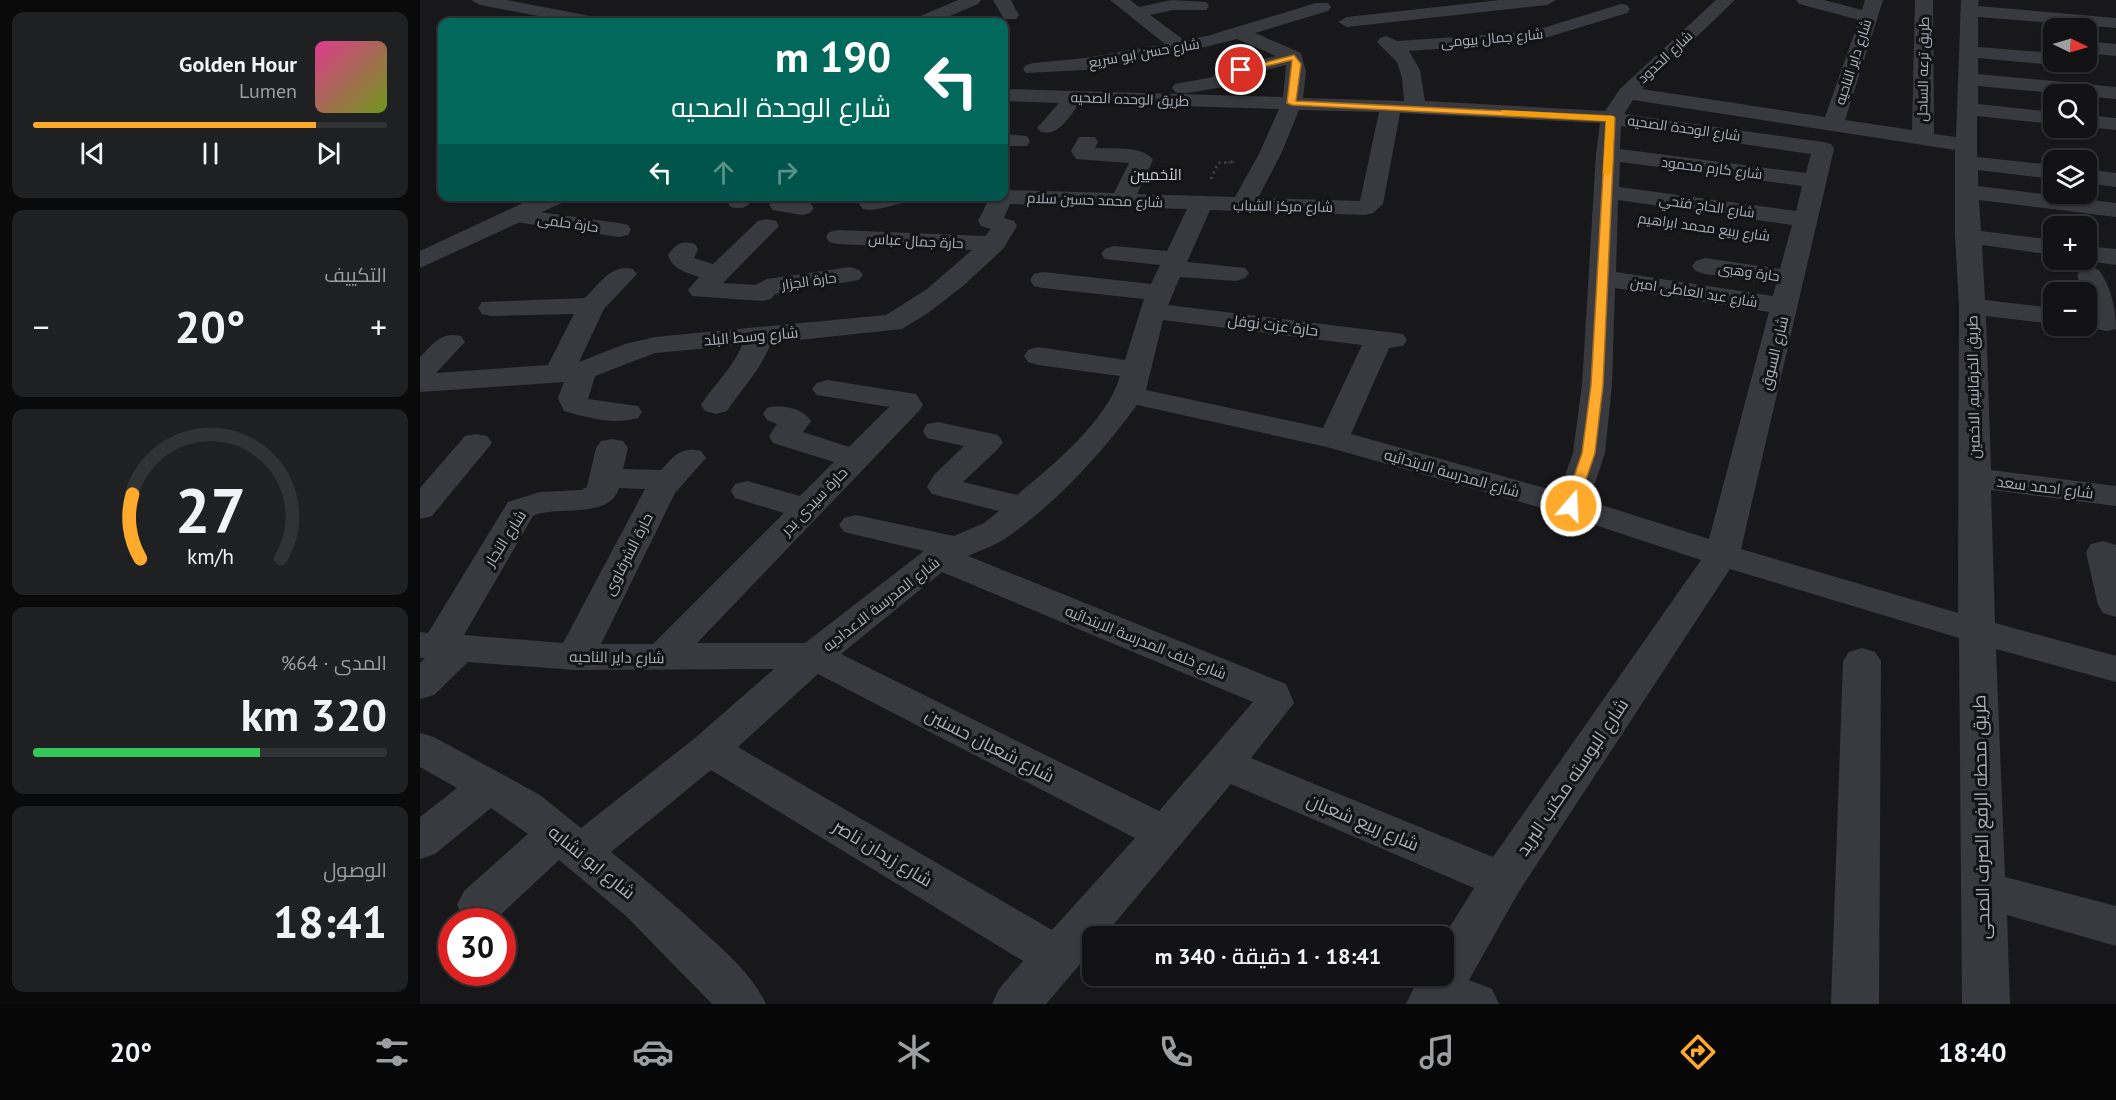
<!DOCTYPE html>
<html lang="ar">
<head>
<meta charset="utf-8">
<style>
	:root { --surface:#121214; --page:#1f2022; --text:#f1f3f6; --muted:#9c9ea0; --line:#313234; --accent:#ffaa2c }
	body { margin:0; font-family:"PT Sans",Cairo,sans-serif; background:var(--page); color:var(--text); direction:rtl; height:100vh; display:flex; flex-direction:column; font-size:22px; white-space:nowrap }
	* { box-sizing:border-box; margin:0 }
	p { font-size:20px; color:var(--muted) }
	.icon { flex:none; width:33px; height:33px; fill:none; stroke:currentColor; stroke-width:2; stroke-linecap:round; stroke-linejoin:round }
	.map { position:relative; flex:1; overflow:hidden; direction:ltr }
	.drawer { display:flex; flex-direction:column; gap:12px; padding:12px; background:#0a0a0b; width:420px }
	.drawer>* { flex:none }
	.guide { position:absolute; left:18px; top:18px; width:570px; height:183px; border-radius:12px; box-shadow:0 2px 4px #0004,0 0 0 2px var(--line); direction:rtl; background:#00695c; color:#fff; overflow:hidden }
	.needle { width:39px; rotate:95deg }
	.buttons { position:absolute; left:1623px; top:18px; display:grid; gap:12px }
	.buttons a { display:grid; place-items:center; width:54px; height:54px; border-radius:12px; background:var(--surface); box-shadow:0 2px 4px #0004,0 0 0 2px var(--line); font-size:30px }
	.speed { position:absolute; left:18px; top:908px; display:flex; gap:12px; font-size:30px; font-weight:700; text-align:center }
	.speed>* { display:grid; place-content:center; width:78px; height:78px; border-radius:50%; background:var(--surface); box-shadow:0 2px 4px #0004,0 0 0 2px var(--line); line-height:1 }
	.speed .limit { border:9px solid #d22; background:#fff; color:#111 }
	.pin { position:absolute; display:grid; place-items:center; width:51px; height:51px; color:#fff; margin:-26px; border:3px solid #fff; border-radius:50%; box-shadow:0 2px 6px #0007 }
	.me { position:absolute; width:66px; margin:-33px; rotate:19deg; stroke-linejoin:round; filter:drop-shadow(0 0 4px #0008) }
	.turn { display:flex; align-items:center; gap:21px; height:126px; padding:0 18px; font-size:27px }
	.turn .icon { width:78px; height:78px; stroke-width:2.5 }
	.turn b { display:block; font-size:42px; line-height:51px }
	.lanes { display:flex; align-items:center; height:57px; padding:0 18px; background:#0003; justify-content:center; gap:30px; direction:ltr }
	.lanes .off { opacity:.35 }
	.big { font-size:45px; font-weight:600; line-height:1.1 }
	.drawer .card { flex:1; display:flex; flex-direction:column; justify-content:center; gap:9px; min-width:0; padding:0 21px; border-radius:12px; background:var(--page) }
	.drawer .dial { align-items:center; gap:0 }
	.dial svg { height:156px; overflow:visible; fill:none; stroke:var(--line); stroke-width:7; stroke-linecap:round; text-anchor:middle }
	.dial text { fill:var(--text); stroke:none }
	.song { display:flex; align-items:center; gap:18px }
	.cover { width:72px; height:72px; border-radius:9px; background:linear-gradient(135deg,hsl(330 70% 55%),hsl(80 70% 35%)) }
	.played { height:6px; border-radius:3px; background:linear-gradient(90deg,var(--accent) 80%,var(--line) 80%) }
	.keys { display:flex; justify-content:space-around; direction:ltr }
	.heat { display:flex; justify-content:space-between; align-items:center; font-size:33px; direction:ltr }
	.charge { height:9px; border-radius:4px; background:linear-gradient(90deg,#34c759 64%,var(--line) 0) }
	.trip { position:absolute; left:662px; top:926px; width:372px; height:60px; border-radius:12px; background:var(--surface); box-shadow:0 2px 4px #0004,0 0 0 2px var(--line); font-weight:600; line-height:60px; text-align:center; direction:rtl }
	.tab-bar { display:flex; height:96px; justify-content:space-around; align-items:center; background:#070708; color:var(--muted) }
	.tab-bar .icon { width:42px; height:42px }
	.tab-bar .active { color:var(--accent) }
	.tab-bar b { font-size:27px; color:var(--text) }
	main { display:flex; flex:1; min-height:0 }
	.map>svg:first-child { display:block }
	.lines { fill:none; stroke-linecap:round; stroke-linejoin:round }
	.path-far1 { stroke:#3f4147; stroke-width:2; stroke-dasharray:1.5 3; stroke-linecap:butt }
	.path { stroke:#3f4147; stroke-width:3; stroke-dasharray:2 4; stroke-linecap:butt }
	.minor { fill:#393a40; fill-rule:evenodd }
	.tertiary { fill:#393a40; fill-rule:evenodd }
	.route { fill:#ffaa2c; stroke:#a66e1d; stroke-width:1.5 }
	.slow { fill:#f59e0b }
	.labels { text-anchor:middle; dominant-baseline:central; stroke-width:6; stroke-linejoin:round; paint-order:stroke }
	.far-street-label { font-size:14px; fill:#a9b0bb; stroke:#131316 }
	.far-quarter-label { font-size:15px; fill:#cbcfd7; stroke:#131316 }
	.street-label { font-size:15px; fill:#a9b0bb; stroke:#131316 }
	.near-street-label { font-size:18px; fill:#a9b0bb; stroke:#131316 }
</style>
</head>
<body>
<main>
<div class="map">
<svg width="1696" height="1004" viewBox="0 0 1696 1004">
	<rect width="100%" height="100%" fill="#18181b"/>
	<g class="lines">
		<polyline class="path-far1" points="804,163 814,162"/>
		<polyline class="path" points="791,179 798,163 814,162"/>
		<g class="minor">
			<polygon points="51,0 87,0 175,17 184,22 150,22 60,5"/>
			<polygon points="573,0 591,0 599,15 596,19 584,19"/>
			<path d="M 690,0 L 710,0 L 719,7 L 752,0 L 786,2 L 789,6 L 786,10 L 753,10 L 730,15 L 764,40 L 787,36 L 896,3 L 908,3 L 911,7 L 908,11 L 835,33 L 881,53 L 886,72 L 883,98 L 984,101 L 982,78 L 977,62 L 957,42 L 960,38 L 966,36 L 977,41 L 1110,32 L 1201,4 L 1207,5 L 1210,9 L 1207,13 L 1112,42 L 989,51 L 1000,70 L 1005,101 L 1185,111 L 1200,89 L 1296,0 L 1315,0 L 1222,89 L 1405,117 L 1439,20 L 1379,4 L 1376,0 L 1404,0 L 1442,10 L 1445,0 L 1463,0 L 1425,120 L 1492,130 L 1495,0 L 1513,0 L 1514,134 L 1536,137 L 1541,0 L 1559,0 L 1558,6 L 1696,18 L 1696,28 L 1558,17 L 1558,47 L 1634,53 L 1634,62 L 1642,62 L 1634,65 L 1558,58 L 1558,74 L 1696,87 L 1696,99 L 1558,86 L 1558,104 L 1634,112 L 1634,124 L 1557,116 L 1557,157 L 1634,165 L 1634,179 L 1558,170 L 1558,186 L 1696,203 L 1696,217 L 1559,200 L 1561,231 L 1634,240 L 1634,255 L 1562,245 L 1565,300 L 1634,308 L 1634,324 L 1566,316 L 1571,470 L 1696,486 L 1696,506 L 1571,490 L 1575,623 L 1696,656 L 1696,682 L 1576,649 L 1585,877 L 1696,906 L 1696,946 L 1587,915 L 1590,1004 L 1542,1004 L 1539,638 L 1310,569 L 1098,893 L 1049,980 L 1072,989 L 1079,1004 L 986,1004 L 1000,975 L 1023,975 L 1023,938 L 1054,888 L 811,784 L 684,936 L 672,936 L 672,950 L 626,1004 L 572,1004 L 579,989 L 603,961 L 291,770 L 191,852 C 224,878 256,906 286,934 C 309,955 333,976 346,1004 L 292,1004 L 206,916 L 139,860 L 76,919 L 69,921 L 44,919 L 37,905 L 44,891 L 108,834 L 71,808 L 15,854 L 0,859 L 0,817 L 37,788 L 0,767 L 0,733 L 14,737 L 120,795 L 161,828 L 275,738 L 354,669 L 155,670 L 48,662 L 14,695 L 0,699 L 0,663 L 5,658 L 0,658 L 0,632 L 8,633 L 88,502 L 120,492 L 161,490 L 167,487 L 176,448 L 181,441 L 192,439 L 203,441 L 208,448 L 203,469 L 241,470 C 254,456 261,446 281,451 L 286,458 L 255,493 L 181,644 L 233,644 L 364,513 L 315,498 L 311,491 L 315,484 L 327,481 L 380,496 L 414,462 L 353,443 L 349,436 L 357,424 L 347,420 L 343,414 L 347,408 C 362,404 382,408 391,421 L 383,432 L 429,447 L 469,407 L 397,395 L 392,389 L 397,383 L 407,380 L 496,394 L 503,405 L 499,411 L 277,643 L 385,643 L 504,551 L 424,532 L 419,525 L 424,518 L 436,515 L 534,536 L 564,523 L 579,511 L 512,494 L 507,487 L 514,475 L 544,446 L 507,438 L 503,431 L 507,424 L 518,422 L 578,435 L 583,442 L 578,449 L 543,482 L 597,495 C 632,466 688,420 700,376 L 618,365 L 608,362 L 604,356 L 608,350 L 618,347 L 705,360 L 724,299 L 623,288 L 614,286 L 610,280 L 614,274 L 623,272 L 731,284 L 740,265 L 685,259 L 681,254 L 685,249 L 694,246 L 747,251 L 767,209 L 590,204 L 584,218 L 594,221 L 597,226 L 583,249 L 543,286 L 508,313 L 482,329 L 351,343 C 342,368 322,389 307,411 L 296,414 L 285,411 L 281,405 C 293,386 315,365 322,345 L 235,353 L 175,376 L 168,399 L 218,406 L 222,412 L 218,418 C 192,425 169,418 144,411 L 138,398 L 144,382 L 0,392 L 0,357 C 13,344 21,331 41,336 L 45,342 L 16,373 L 128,365 L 154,314 L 71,316 L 62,314 L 58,308 L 62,302 L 165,298 C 179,284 192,263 213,269 L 217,274 L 184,309 L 159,362 L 205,344 L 235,337 L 466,315 L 507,289 L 552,250 L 418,244 L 409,242 L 406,237 L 409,232 L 418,230 L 565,236 L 571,229 L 561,226 L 558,221 L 567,203 L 560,201 L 557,196 L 584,196 L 584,190 L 694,193 L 709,163 L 656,159 L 651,151 L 659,137 L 675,137 L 678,142 L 675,148 C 691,149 723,145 733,160 L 717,194 L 815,197 L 839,154 L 859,109 L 660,103 C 649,116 639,137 621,132 L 617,128 L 639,103 L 584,101 L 584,89 L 863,97 L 866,65 L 813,78 L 809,86 L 762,94 L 755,92 L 752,88 L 755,84 L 793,77 L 797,70 L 856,56 L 817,39 L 761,53 L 665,70 L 606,73 L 603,69 L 606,65 L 613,63 L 665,58 L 745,44 ZM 1213,100 L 1535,150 L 1535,236 L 1539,306 L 1538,613 L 1321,549 L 1414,149 L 1411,144 L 1403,142 L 1204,114 ZM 879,110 L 959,112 L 940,201 L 838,198 L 861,154 ZM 980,113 L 1180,123 L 1176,154 L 1162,385 L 1153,453 L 1139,492 L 931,434 L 969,348 L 983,346 L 987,340 L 983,334 L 748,305 L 760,277 L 816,281 L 825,278 L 829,273 L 825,268 L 767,262 L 790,210 L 945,215 L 953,213 L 963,204 ZM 1201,126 L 1391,154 L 1386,173 L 1200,149 ZM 1200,162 L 1382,186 L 1376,211 L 1199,187 ZM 1198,200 L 1372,225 L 1360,269 L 1285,258 L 1276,261 L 1272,266 L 1276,271 L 1285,274 L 1356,284 L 1353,296 L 1196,272 ZM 1195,288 L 1349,312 L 1289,539 L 1169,501 L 1185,453 L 1192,385 ZM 743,320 L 942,345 L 903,428 L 726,390 ZM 717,405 L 907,447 L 1139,513 L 1281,560 L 1073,857 L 831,758 L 874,703 L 866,684 L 548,556 C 561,550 577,545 589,536 C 638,501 681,454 717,405 ZM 199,488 L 225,489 L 143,643 L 44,635 L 113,516 C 135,505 190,520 199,488 ZM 522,572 L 833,702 L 739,811 L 421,654 ZM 398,674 L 715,838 L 632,930 L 318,747 Z"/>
			<polygon points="1080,0 1136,0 1127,5 927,27 918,22 927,17"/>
			<polygon points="1666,41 1696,44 1696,56 1666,53"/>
			<polygon points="1666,115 1696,118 1696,130 1666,127"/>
			<polygon points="584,134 607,136 610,141 607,146 584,146"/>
			<polygon points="1666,169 1696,173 1696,187 1666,183"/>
			<path d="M 311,196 L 335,196 C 328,207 323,210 311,207 L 307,202 Z"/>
			<polygon points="356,196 381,196 379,200 390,203 394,208 390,213 382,215 353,210 349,205"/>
			<path d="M 447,196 L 493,196 L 490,201 C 477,204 455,212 443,209 L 439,204 Z"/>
			<polygon points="97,209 199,223 208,225 211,230 208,235 199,237 89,221 85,216 89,211"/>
			<path d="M 347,219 L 356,221 L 359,226 L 303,283 L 335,285 L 347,279 L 430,267 L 439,270 L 443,275 L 439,280 L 355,294 L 351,299 L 342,301 L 272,296 L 268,290 L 279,277 C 266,272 253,270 248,255 C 256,244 261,240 275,244 L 278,249 L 274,258 L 293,264 L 338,221 Z"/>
			<polygon points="1666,246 1696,249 1696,265 1662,260 1666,260"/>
			<path d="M 1670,267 L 1679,270 C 1691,287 1696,309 1696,329 L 1687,331 L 1677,329 C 1670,318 1666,305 1666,292 L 1663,292 L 1657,275 L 1661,270 Z"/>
			<polygon points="56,434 67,436 72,443 12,516 0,519 0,488 45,436"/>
			<polygon points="1683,541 1696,545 1696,617 1683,613 1678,605 1666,552 1671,544"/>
			<polygon points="1442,648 1455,652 1461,661 1459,1004 1411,1004 1423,661 1429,652"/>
		</g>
		<g class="tertiary">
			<polygon points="538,0 561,0 558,4 516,22 493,22 496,18"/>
			<polygon points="118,196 149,196 146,201 0,268 0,251"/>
		</g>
	</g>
	<polygon class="route" points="874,55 881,64 876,101 1191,116 1195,118 1183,385 1175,453 1156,509 1151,510 1144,506 1162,453 1171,385 1186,121 872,105 867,103 872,60 821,72 817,70"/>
	<polygon class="slow" points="1081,110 1194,116 1192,173 1187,176 1183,173 1186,121 1084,115"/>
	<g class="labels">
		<g class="far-street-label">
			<text transform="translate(1072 38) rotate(-5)">شارع جمال بيومى</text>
			<text transform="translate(724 53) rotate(-10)">شارع حسن ابو سريع</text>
			<text transform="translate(1245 57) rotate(-43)">شارع الحدود</text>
			<text transform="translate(1433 62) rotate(-72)">شارع داير الناحيه</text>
			<text transform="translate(1503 69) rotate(-89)">طريق ترعه الساحل</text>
			<text transform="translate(710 99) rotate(2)">طريق الوحده الصحيه</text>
			<text transform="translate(1264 128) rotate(8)">شارع الوحدة الصحيه</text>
			<text transform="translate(1292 168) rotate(7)">شارع كارم محمود</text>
			<text transform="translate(675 200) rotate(2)">شارع محمد حسين سلام</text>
			<text transform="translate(863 206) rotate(1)">شارع مركز الشباب</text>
			<text transform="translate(1287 206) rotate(8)">شارع الحاج فتحي</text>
			<text transform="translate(148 223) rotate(8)">حارة حلمى</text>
			<text transform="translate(1284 227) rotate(8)">شارع ربيع محمد ابراهيم</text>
			<text transform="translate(496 241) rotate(3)">حارة جمال عباس</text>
			<text transform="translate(1329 272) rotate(8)">حارة وهبى</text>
			<text transform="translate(389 281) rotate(-8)">حارة الجزار</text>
			<text transform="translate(1274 292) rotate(9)">شارع عبد العاطى امين</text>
		</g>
		<g class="far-quarter-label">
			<text x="736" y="174">الأخميين</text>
		</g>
		<g class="street-label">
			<text transform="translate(853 325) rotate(7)">حارة عزت نوفل</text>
			<text transform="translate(331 336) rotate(-5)">شارع وسط البلد</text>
			<text transform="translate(1354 353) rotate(-76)">شارع السوق</text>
			<text transform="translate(1553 387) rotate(-91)">طريق الخرقانيه, الاخمين</text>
			<text transform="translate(1032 473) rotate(16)">شارع المدرسة الابتدائيه</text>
			<text transform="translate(1625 487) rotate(7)">شارع احمد سعد</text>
			<text transform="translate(394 501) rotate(-46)">حارة سيدى بدر</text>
			<text transform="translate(85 538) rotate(-57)">شارع النجار</text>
			<text transform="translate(208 554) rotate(-63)">حارة الشرقاوى</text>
			<text transform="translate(461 604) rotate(-38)">شارع المدرسة الاعداديه</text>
			<text transform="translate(726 642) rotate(22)">شارع خلف المدرسة الابتدائيه</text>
			<text transform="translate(197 657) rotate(1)">شارع داير الناحيه</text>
		</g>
		<g class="near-street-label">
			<text transform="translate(570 745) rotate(27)">شارع شعبان حسنين</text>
			<text transform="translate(1152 777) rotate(-56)">شارع البوسته مكتب البريد</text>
			<text transform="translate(1561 817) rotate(-91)">طريق محطه الرفع الصرف الصحى</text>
			<text transform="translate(943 822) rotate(23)">شارع ربيع شعبان</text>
			<text transform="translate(463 853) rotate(31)">شارع زيدان ناصر</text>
			<text transform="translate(172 862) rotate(39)">شارع ابو نشابه</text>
		</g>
	</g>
</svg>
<div class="buttons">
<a><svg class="needle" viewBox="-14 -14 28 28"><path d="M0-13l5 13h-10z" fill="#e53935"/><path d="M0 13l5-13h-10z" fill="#9c9ea0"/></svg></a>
<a><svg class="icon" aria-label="search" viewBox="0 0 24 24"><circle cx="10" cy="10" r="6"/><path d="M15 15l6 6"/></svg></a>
<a><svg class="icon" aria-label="layers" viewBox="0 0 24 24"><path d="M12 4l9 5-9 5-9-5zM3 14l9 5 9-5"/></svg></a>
<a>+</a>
<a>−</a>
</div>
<div class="speed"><div class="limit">30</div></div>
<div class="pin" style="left:821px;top:70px;background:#d93025"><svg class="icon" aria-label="arrive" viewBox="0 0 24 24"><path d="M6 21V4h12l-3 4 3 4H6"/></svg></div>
<svg class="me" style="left:1151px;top:506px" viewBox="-20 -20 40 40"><circle r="17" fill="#ffaa2c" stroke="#fff" stroke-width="3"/><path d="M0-11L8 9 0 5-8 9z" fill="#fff"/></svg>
<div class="trip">18:41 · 1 دقيقة · 340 m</div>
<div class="guide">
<div class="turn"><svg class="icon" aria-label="left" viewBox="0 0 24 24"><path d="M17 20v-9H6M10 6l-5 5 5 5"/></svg><div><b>190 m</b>شارع الوحدة الصحيه</div></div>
<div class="lanes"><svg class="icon" aria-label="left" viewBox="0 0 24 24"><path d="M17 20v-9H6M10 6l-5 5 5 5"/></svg><svg class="icon off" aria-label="ahead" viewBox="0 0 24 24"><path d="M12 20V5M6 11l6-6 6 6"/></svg><svg class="icon off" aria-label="right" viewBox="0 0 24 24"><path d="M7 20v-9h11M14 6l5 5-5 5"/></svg></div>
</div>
</div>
<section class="drawer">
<div class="card">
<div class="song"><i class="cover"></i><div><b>Golden Hour</b><p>Lumen</p></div></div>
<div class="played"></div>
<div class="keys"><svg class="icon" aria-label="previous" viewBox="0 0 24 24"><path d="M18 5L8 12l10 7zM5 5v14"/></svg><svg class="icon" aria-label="pause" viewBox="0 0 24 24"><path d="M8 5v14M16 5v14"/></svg><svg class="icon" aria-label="next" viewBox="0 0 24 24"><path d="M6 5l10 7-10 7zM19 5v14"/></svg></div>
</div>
<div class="card"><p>التكييف</p>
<div class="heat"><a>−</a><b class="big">20°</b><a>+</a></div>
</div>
<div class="card dial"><svg viewBox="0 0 100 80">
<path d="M14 69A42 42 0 1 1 86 69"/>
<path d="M14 69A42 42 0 0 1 10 36" stroke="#ffaa2c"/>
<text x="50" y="56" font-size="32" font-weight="700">27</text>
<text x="50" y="72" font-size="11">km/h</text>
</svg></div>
<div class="card"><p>المدى · 64%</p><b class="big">320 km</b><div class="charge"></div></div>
<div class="card"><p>الوصول</p><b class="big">18:41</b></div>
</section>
</main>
<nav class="tab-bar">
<b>18:40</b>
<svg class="icon active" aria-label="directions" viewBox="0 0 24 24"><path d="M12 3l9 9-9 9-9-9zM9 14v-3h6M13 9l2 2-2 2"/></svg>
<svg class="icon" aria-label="music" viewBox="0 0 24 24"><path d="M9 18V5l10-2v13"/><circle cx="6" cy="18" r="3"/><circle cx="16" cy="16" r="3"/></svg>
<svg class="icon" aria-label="phone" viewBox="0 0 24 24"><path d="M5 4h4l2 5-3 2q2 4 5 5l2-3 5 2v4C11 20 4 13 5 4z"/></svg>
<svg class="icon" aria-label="climate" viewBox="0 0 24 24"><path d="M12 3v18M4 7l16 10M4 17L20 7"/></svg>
<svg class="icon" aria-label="car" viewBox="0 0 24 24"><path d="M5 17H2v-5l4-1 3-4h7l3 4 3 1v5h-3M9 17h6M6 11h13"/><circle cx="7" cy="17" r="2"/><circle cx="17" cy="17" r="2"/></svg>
<svg class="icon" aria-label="filters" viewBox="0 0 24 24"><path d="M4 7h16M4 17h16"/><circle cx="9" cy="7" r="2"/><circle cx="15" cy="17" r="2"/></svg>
<b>20°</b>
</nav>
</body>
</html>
